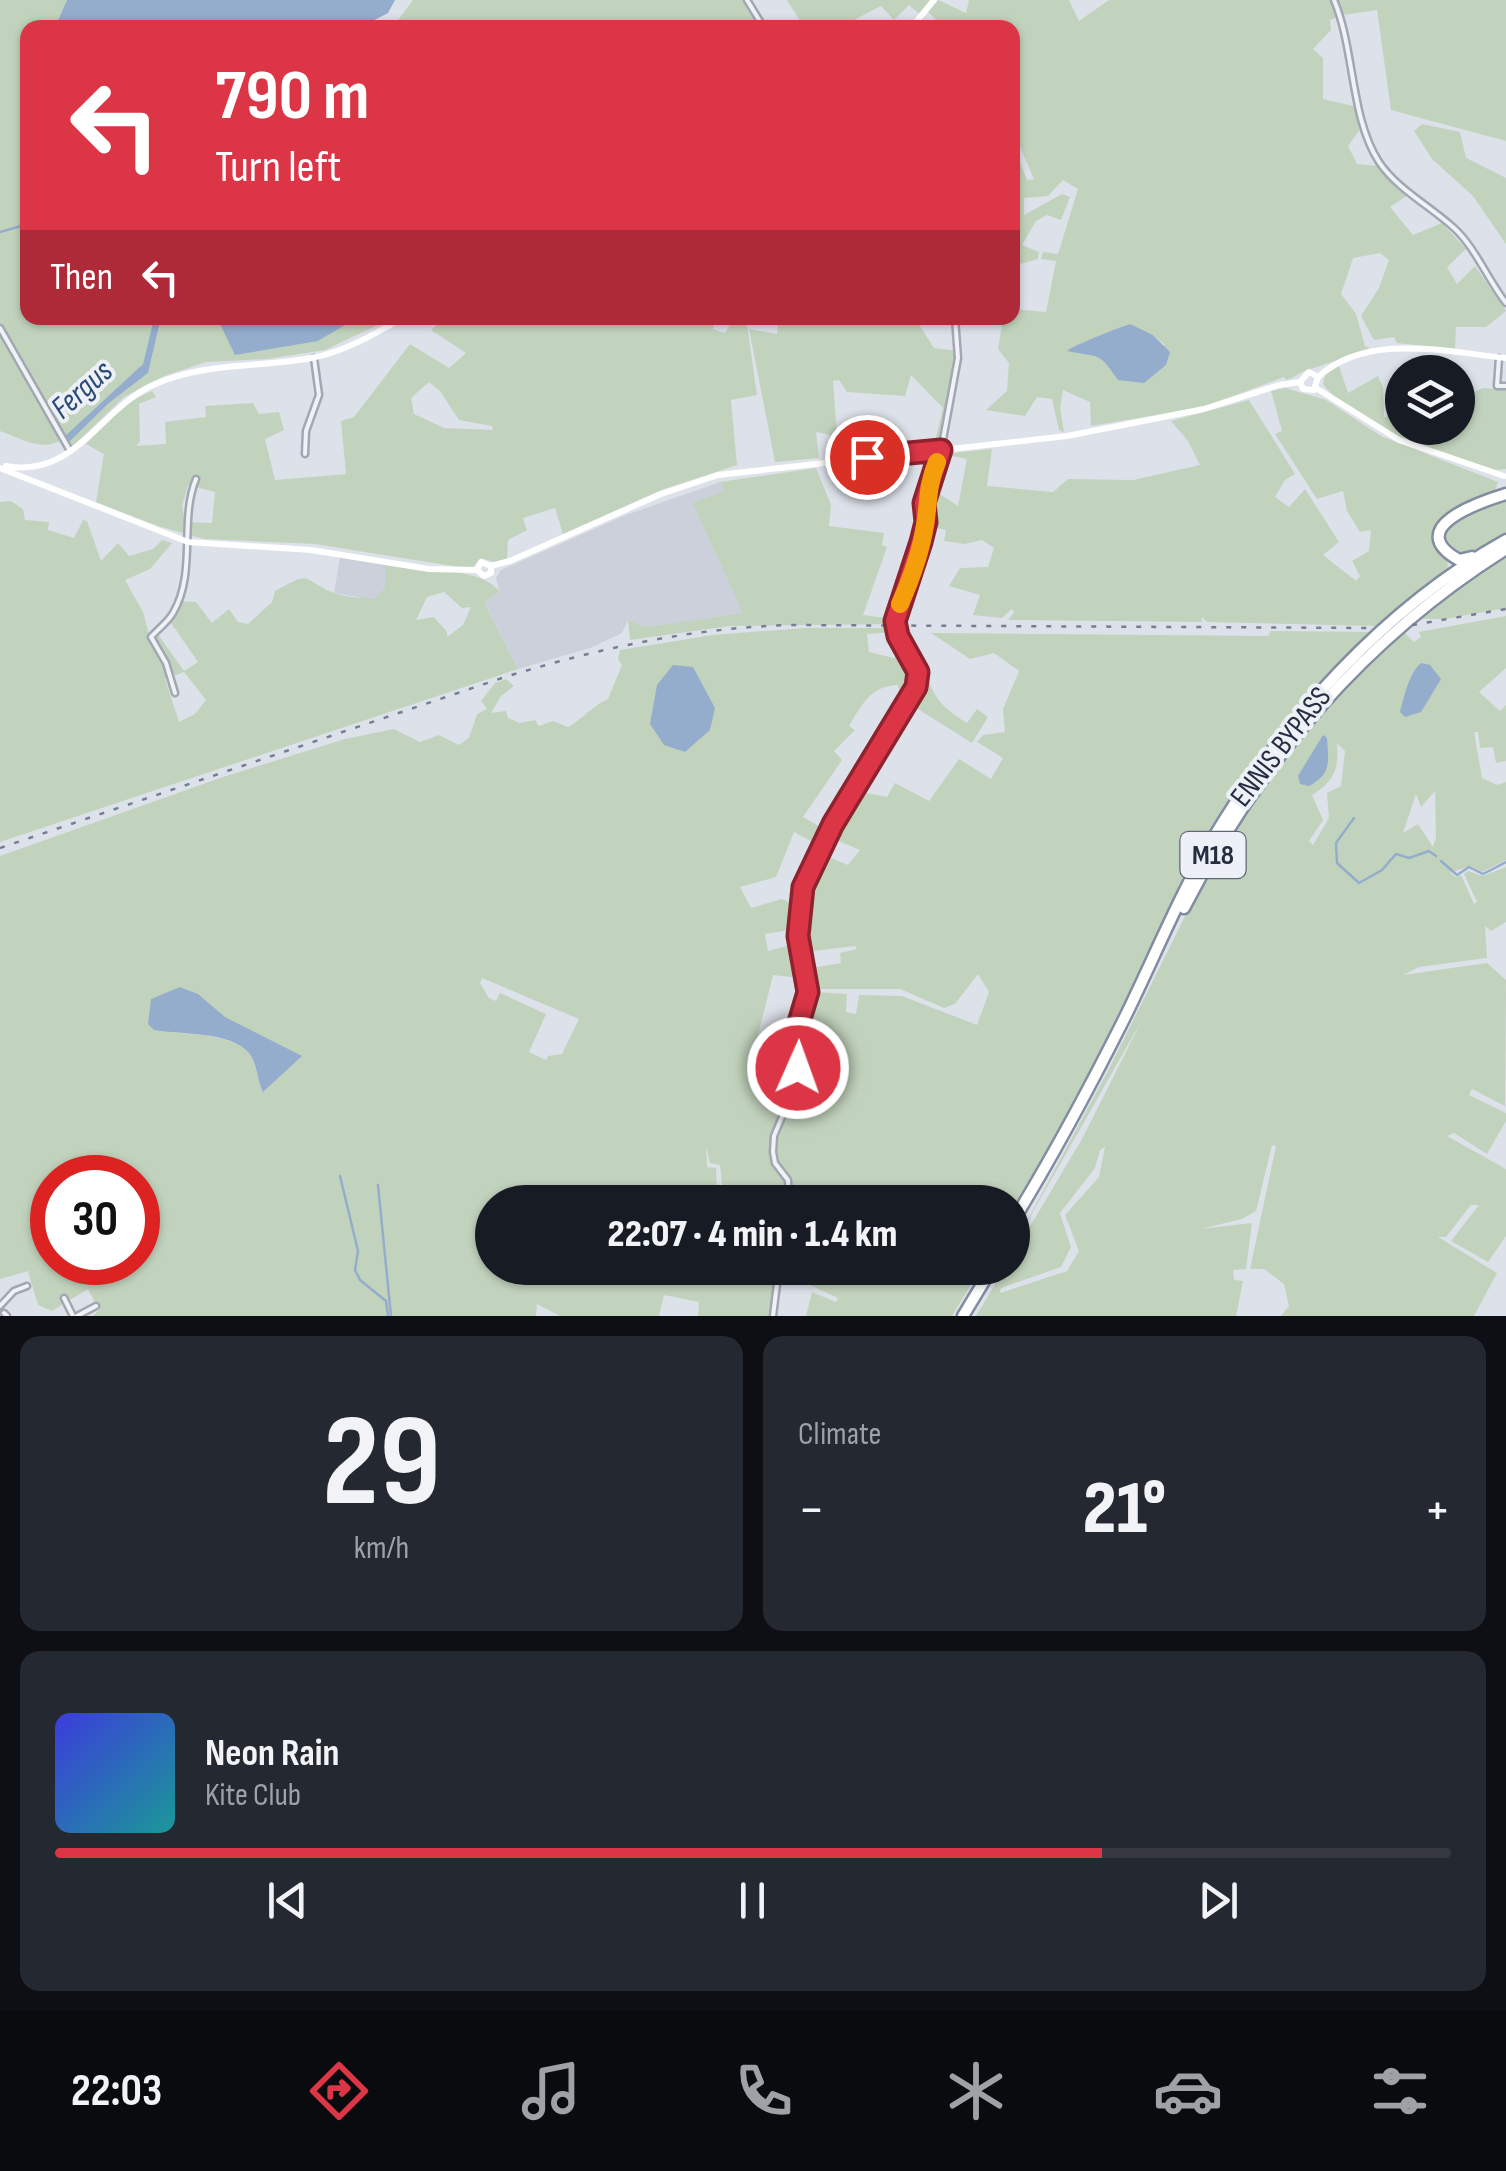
<!DOCTYPE html>
<html lang="en">
<head>
<meta charset="utf-8">
<style>
	:root { --surface:#171b24; --page:#242831; --text:#f1f3f6; --muted:#9ea1a6; --line:#363941; --accent:#db3546 }
	body { margin:0; font-family:"Sofia Sans Condensed",sans-serif; background:var(--page); color:var(--text); height:100vh; display:flex; flex-direction:column; font-size:38px; white-space:nowrap }
	* { box-sizing:border-box; margin:0 }
	p { font-size:32px; color:var(--muted) }
	.icon { flex:none; width:55px; height:55px; fill:none; stroke:currentColor; stroke-width:2; stroke-linecap:round; stroke-linejoin:round }
	.map { position:relative; height:1316px; overflow:hidden }
	.drawer { display:flex; flex-direction:column; gap:20px; padding:20px; background:#0d0f14; flex:1 }
	.drawer>* { flex:none }
	.hud { position:absolute; left:20px; top:20px; width:1000px; height:305px; border-radius:20px; box-shadow:0 2px 8px #0004; background:#db3546; color:#fff; overflow:hidden }
	.controls { position:absolute; left:1385px; top:355px; display:grid; gap:20px }
	.controls a { display:grid; place-items:center; width:90px; height:90px; border-radius:50%; background:var(--surface); box-shadow:0 2px 8px #0004; font-size:50px }
	.speed { position:absolute; left:30px; top:1155px; display:flex; gap:20px; font-size:50px; font-weight:700; text-align:center }
	.speed>* { display:grid; place-content:center; width:130px; height:130px; border-radius:50%; background:var(--surface); box-shadow:0 2px 8px #0004; line-height:1 }
	.speed .limit { border:15px solid #d22; background:#fff; color:#111 }
	.pin { position:absolute; display:grid; place-items:center; width:85px; height:85px; color:#fff; margin:-42px; border:5px solid #fff; border-radius:50%; box-shadow:0 2px 10px #0007 }
	.me { position:absolute; width:110px; margin:-55px; rotate:2deg; stroke-linejoin:round; filter:drop-shadow(0 0 8px #0008) }
	.turn { display:flex; align-items:center; gap:35px; height:210px; padding:0 30px; font-size:45px }
	.turn .icon { width:130px; height:130px; stroke-width:2.5 }
	.turn b { display:block; font-size:70px; line-height:85px }
	.then { display:flex; align-items:center; height:95px; padding:0 30px; background:#0003; gap:20px; font-size:38px }
	.big { font-size:75px; font-weight:800; line-height:1.1 }
	.drawer .card { flex:1; display:flex; flex-direction:column; justify-content:center; gap:15px; min-width:0; padding:0 35px; border-radius:20px; background:var(--page) }
	.drawer .dial { align-items:center; gap:0 }
	.dial b { font-size:130px; line-height:1 }
	.song { display:flex; align-items:center; gap:30px }
	.cover { width:120px; height:120px; border-radius:15px; background:linear-gradient(135deg,hsl(240 70% 55%),hsl(180 70% 35%)) }
	.played { height:10px; border-radius:5px; background:linear-gradient(90deg,var(--accent) 75%,var(--line) 75%) }
	.keys { display:flex; justify-content:space-around; direction:ltr }
	.heat { display:flex; justify-content:space-between; align-items:center; font-size:55px; direction:ltr }
	.drawer .tiles { flex:1; display:grid; gap:20px; grid-template-columns:1fr 1fr }
	.card:last-child { grid-column:span 2 }
	.trip { position:absolute; left:475px; top:1185px; width:555px; height:100px; border-radius:50px; background:var(--surface); box-shadow:0 2px 8px #0004; font-weight:800; line-height:100px; text-align:center }
	.tabs { display:flex; height:160px; justify-content:space-around; align-items:center; background:#090b0e; color:var(--muted) }
	.tabs .icon { width:70px; height:70px }
	.tabs .active { color:var(--accent) }
	.tabs b { font-size:45px; color:var(--text) }
	.map>svg:first-child { display:block }
	.built { fill:#cbd0db }
	.green { fill:#c2d3bd; fill-rule:evenodd }
	.water { fill:#94adcc }
	.lines { fill:none; stroke-linecap:round; stroke-linejoin:round }
	.stream { stroke:#94adcc; stroke-width:2.5 }
	.street-casing { stroke:#a2a8b3; stroke-width:9 }
	.highway-casing { stroke:#838da1; stroke-width:15 }
	.street { stroke:#f0f2f6; stroke-width:4 }
	.secondary { stroke:#fff; stroke-width:6 }
	.highway { stroke:#fff; stroke-width:10 }
	.rail { stroke:#757f94; stroke-width:2.5; stroke-dasharray:5 10; stroke-linecap:butt }
	.route-casing { stroke:#8e222e; stroke-width:25 }
	.route { stroke:#db3546; stroke-width:18 }
	.slow { stroke:#f59e0b; stroke-width:18 }
	.labels { text-anchor:middle; dominant-baseline:central; stroke-width:8; stroke-linejoin:round; paint-order:stroke }
	.shield { fill:#edf0f6; stroke:#616877; stroke-width:2.5 }
	.shield-label { font-size:28px; font-weight:bold; fill:#252e41 }
	.street-label { font-size:30px; fill:#252e41; stroke:#edf0f6 }
	.water-label { font-size:32px; font-style:italic; fill:#2b4a78; stroke:#edf0f6 }
</style>
</head>
<body>
<div class="map">
<svg width="1506" height="1316" viewBox="0 0 1506 1316">
	<rect width="100%" height="100%" fill="#dde1e9"/>
	<g class="built">
		<polygon points="720,482 779,608 647,627 628,620 622,633 590,648 518,669 484,601 500,592 496,578 501,570 626,515"/>
		<polygon points="340,557 385,565 385,587 375,600 334,593"/>
	</g>
	<g class="green">
		<polygon points="0,0 67,0 55,27 28,28 28,318 154,318 143,364 65,437 0,323"/>
		<polygon points="413,0 744,0 761,27 393,27"/>
		<polygon points="787,0 932,0 919,14 909,5 894,20 881,6 854,20 857,25 875,23 877,28 804,27"/>
		<path d="M 938,0 L 966,13 L 969,0 L 1069,0 L 1079,21 L 1109,0 L 1331,0 L 1338,17 L 1330,20 L 1331,30 L 1313,49 L 1323,58 L 1323,99 L 1357,107 L 1361,128 L 1348,146 L 1357,164 L 1378,166 L 1408,195 L 1390,207 L 1413,235 L 1442,223 L 1466,249 L 1447,267 L 1457,284 L 1475,266 L 1506,311 L 1486,327 L 1456,327 L 1455,349 L 1397,343 L 1394,337 L 1374,340 L 1361,316 L 1379,288 L 1389,260 L 1380,253 L 1353,258 L 1341,294 L 1356,314 L 1365,346 L 1370,348 C 1348,355 1329,364 1307,370 C 1299,372 1295,378 1286,380 L 1284,377 L 1203,407 L 1091,426 L 1090,402 L 1063,390 L 1060,408 L 1064,432 L 1059,430 L 1052,399 L 1037,397 L 1025,416 L 986,410 L 1007,391 L 1009,363 L 998,349 L 1003,318 L 1012,318 L 1013,309 L 1046,312 L 1056,261 L 1041,259 L 1043,252 L 1058,254 L 1078,189 L 1063,180 L 1048,196 L 1024,198 L 1024,215 L 1062,194 L 1070,197 L 1061,220 L 1047,215 L 1036,221 L 1022,245 L 1039,252 L 1038,259 L 1013,266 L 1013,145 L 1027,180 L 1034,179 L 1013,131 L 1012,28 L 944,27 L 928,12 ZM 1120,328 L 1153,335 L 1165,345 L 1112,371 C 1103,350 1087,355 1068,351 Z"/>
		<polygon points="1336,0 1506,0 1506,141 1391,110 1377,10 1342,15"/>
		<polygon points="1422,124 1460,132 1466,158 1506,178 1506,244 1473,196 1432,159 1414,131"/>
		<polygon points="161,318 217,318 222,326 318,341 357,318 392,318 325,350 267,359 206,362 164,376 124,397 71,448 67,444 109,403 148,373"/>
		<path d="M 445,318 L 493,318 L 495,321 L 504,318 L 716,318 L 713,329 L 725,333 L 732,321 L 742,319 L 747,324 L 757,395 L 731,400 L 737,465 L 661,490 L 563,534 L 555,508 L 523,518 L 527,530 L 508,540 L 507,559 L 494,562 L 481,558 L 473,567 L 465,568 L 315,544 L 204,539 L 158,526 L 96,502 L 104,454 L 86,444 L 122,405 L 152,391 L 156,397 L 139,404 L 140,441 L 136,446 L 166,444 L 165,422 L 206,417 L 205,406 L 253,403 L 259,414 L 279,412 L 284,430 L 265,439 L 275,480 L 346,474 L 341,421 L 354,417 L 410,344 L 449,368 L 466,353 L 431,330 ZM 429,382 L 440,391 L 459,420 L 492,426 L 493,430 L 444,428 L 414,414 L 411,398 ZM 188,485 L 215,492 L 212,523 L 185,522 L 182,506 Z"/>
		<polygon points="784,318 921,318 918,323 934,348 958,351 937,447 884,452 884,449 935,442 943,408 911,375 905,396 847,392 839,380 833,381 838,450 834,451 830,435 816,432 819,458 775,462 749,329 777,334 779,319"/>
		<path d="M 0,331 L 61,440 C 42,452 20,438 0,431 Z"/>
		<path d="M 1339,366 L 1348,393 L 1378,376 L 1383,387 L 1384,417 L 1402,414 L 1402,428 L 1458,428 L 1458,399 L 1483,388 L 1506,390 L 1506,469 L 1496,470 C 1444,453 1357,429 1323,384 L 1325,375 Z"/>
		<polygon points="1285,388 1326,400 1381,436 1498,482 1494,492 1443,517 1436,538 1447,558 1448,570 1376,626 1207,622 1202,617 1202,622 1008,620 1014,612 1012,609 1002,618 973,615 980,595 949,586 960,568 988,567 994,548 982,540 965,544 944,541 946,530 932,527 929,503 932,489 958,506 967,459 942,454 992,449 987,486 1053,492 1068,479 1133,480 1200,465 1188,441 1171,421 1249,400 1295,474 1285,480 1275,497 1289,507 1305,489 1339,542 1323,555 1356,581 1360,576 1352,561 1369,551 1371,530 1360,532 1347,511 1343,491 1317,499 1275,434 1282,431 1271,391"/>
		<polygon points="816,468 831,505 829,526 884,533 882,545 887,547 863,615 894,619 893,624 730,626 630,640 628,620 647,627 743,613 693,503 724,491 720,482"/>
		<polygon points="1506,497 1506,534 1467,558 1459,558 1442,539 1445,525"/>
		<path d="M 11,501 L 23,509 L 25,520 L 49,522 L 48,530 L 74,538 L 83,520 L 87,521 L 101,561 L 118,543 L 129,556 L 153,549 L 162,540 L 172,543 L 150,569 L 125,580 L 143,612 L 151,643 L 157,633 L 184,671 L 198,662 L 169,620 L 176,614 L 179,601 L 196,602 L 212,623 L 229,609 L 238,622 L 248,624 L 272,602 L 275,591 C 314,569 300,579 334,593 C 346,598 363,597 375,599 L 385,587 L 385,565 C 419,571 481,566 500,592 L 484,602 L 518,669 L 0,842 L 0,502 ZM 444,592 L 462,608 L 471,607 L 463,625 L 447,637 L 447,632 L 434,617 L 416,620 L 427,597 ZM 184,672 L 206,700 L 195,714 L 179,722 L 165,679 Z"/>
		<polygon points="1506,553 1506,608 1445,619 1417,619"/>
		<path d="M 1506,616 L 1506,668 L 1479,692 L 1500,711 L 1506,705 L 1506,761 L 1496,763 L 1493,747 L 1480,748 L 1478,732 L 1474,732 L 1482,778 L 1497,785 L 1506,782 L 1506,860 L 1482,872 L 1470,866 L 1450,873 L 1456,877 L 1461,875 L 1474,904 L 1477,902 L 1464,874 L 1468,871 L 1483,876 L 1506,867 L 1506,922 L 1491,931 L 1485,926 L 1487,958 L 1419,967 L 1403,975 L 1487,963 L 1506,980 L 1505,1106 L 1472,1089 L 1469,1095 L 1506,1113 L 1506,1121 L 1487,1154 L 1454,1133 L 1447,1136 L 1506,1169 L 1506,1236 L 1488,1262 L 1451,1241 L 1479,1205 L 1471,1205 L 1446,1237 L 1438,1237 L 1497,1273 L 1474,1316 L 1281,1316 L 1289,1306 L 1284,1284 L 1264,1269 L 1250,1269 L 1276,1146 L 1272,1145 L 1256,1211 L 1242,1219 L 1200,1229 L 1252,1223 L 1246,1269 L 1233,1270 L 1234,1280 L 1243,1281 L 1236,1316 L 976,1316 L 1005,1268 L 1012,1268 L 1013,1255 L 1082,1139 L 1142,1020 L 1013,1247 L 1109,1069 L 1202,882 L 1213,871 L 1210,868 C 1266,777 1324,703 1402,630 L 1414,642 L 1421,637 L 1419,632 ZM 1337,743 L 1345,751 L 1341,786 L 1327,793 L 1329,818 L 1313,845 L 1309,841 L 1323,820 L 1312,795 C 1335,781 1339,768 1337,743 ZM 1435,791 L 1436,838 L 1433,847 L 1418,824 L 1403,833 L 1416,794 L 1421,807 ZM 1105,1147 L 1099,1177 L 1065,1215 L 1079,1251 L 1067,1271 L 1000,1293 L 1001,1288 L 1061,1267 L 1071,1247 L 1060,1213 L 1095,1168 L 1100,1150 Z"/>
		<path d="M 805,628 L 893,628 L 894,632 L 867,634 L 869,652 L 894,658 L 904,651 C 916,670 918,681 905,700 L 897,685 C 870,687 863,703 849,726 L 855,730 L 834,751 L 842,760 L 803,817 L 824,829 L 818,845 L 794,832 L 776,877 L 740,887 L 751,908 L 782,899 L 798,906 L 795,929 L 765,934 L 768,951 L 797,943 L 801,978 L 773,975 L 752,1059 L 802,1062 L 797,1046 L 814,992 L 847,994 L 846,1012 L 856,1014 L 859,995 L 902,996 L 977,1025 L 989,992 L 978,974 L 955,1004 L 944,1008 L 900,989 L 817,989 L 818,983 L 812,983 L 811,968 L 841,963 L 840,953 L 857,949 L 855,946 L 805,952 L 800,937 L 804,887 L 821,854 L 848,865 L 860,850 L 829,837 L 856,791 L 887,797 L 895,783 L 929,801 L 959,759 L 991,779 L 1003,758 L 977,742 L 983,735 L 1005,732 L 1003,709 L 1019,671 L 994,653 L 970,659 L 931,633 L 1268,636 L 1271,631 L 1375,632 L 1249,775 L 1013,1214 L 1012,1202 L 736,1202 L 736,1198 L 723,1194 L 720,1165 L 710,1163 L 706,1146 L 707,1167 L 716,1168 L 717,1193 L 690,1185 L 685,1202 L 492,1202 L 492,1268 L 981,1268 L 952,1316 L 806,1316 L 812,1292 L 836,1302 L 838,1298 L 777,1270 L 771,1316 L 698,1316 L 699,1302 L 664,1295 L 659,1316 L 560,1316 L 537,1304 L 536,1316 L 93,1316 L 99,1310 L 88,1289 L 52,1311 L 38,1305 L 28,1271 L 0,1279 L 0,856 L 223,777 L 345,739 L 394,729 L 420,742 L 439,735 L 459,745 L 469,738 L 477,714 L 487,709 L 481,701 L 495,683 L 506,679 L 514,686 L 501,696 L 491,713 L 506,711 L 508,718 L 520,723 L 535,720 L 539,726 L 553,721 L 568,727 C 583,719 593,705 608,699 L 622,665 L 618,659 L 620,650 L 713,635 ZM 482,978 L 579,1019 L 562,1054 L 548,1056 L 546,1060 L 529,1052 L 546,1014 L 500,993 L 496,1001 L 489,998 L 480,983 ZM 180,987 L 197,994 L 224,1017 L 301,1057 L 263,1091 C 257,1080 257,1064 250,1054 C 234,1035 192,1034 168,1032 ZM 52,1178 L 138,1178 L 138,1262 L 52,1262 Z"/>
		<path d="M 925,663 C 930,695 940,706 967,723 L 977,709 L 988,717 L 972,743 L 910,704 L 918,689 L 918,665 Z"/>
	</g>
	<g class="water">
		<polygon points="67,0 395,0 388,13 361,27 55,27"/>
		<polygon points="154,318 161,318 148,373 109,403 67,444 63,438 143,364"/>
		<polygon points="217,318 357,318 318,341 235,355"/>
		<path d="M 1130,324 L 1153,335 L 1170,352 L 1166,365 L 1144,383 L 1118,380 C 1098,351 1101,358 1067,351 C 1074,345 1118,328 1130,324 Z"/>
		<path d="M 1421,663 L 1430,665 L 1441,679 L 1421,712 L 1405,717 L 1400,712 C 1404,697 1409,673 1421,663 Z"/>
		<polygon points="673,665 693,667 715,708 710,730 685,752 664,745 650,724 657,685"/>
		<path d="M 1323,735 L 1327,738 C 1328,761 1333,773 1309,786 L 1300,784 L 1298,776 Z"/>
		<path d="M 180,987 L 198,994 L 225,1017 L 302,1056 L 263,1092 C 257,1080 257,1062 249,1053 C 230,1031 181,1035 154,1030 L 148,1024 L 151,999 Z"/>
	</g>
	<g class="lines">
		<g class="stream">
			<polyline points="0,232 28,224"/>
			<polyline points="1354,818 1336,843 1337,863 1359,883 1382,870 1396,854 1409,858 1429,851 1436,856"/>
			<polyline points="1441,861 1457,875 1469,867 1483,874 1506,862"/>
			<polyline points="340,1176 358,1251 355,1270 360,1280 386,1301 388,1316"/>
			<polyline points="378,1185 391,1316"/>
		</g>
		<g class="street-casing">
			<g id="street">
				<polyline points="747,0 764,28"/>
				<path d="M 1334,0 C 1355,50 1350,117 1379,162 C 1397,189 1430,206 1454,228 C 1475,247 1488,280 1506,303"/>
				<polyline points="0,328 69,449"/>
				<polyline points="1499,358 1497,386 1506,386"/>
				<polyline points="305,454 306,431 319,395 314,358"/>
				<path d="M 175,693 L 166,663 L 151,637 C 157,630 168,622 173,613 C 197,572 179,520 196,479"/>
				<polyline points="789,1202 788,1180 775,1163 773,1152 774,1136 797,1081 791,1046 808,993 798,936 803,887 833,824 916,687 918,673 897,636 895,621 921,542 926,522 924,503 940,456 958,358 955,318"/>
				<polyline points="64,1298 73,1316"/>
				<polyline points="0,1306 14,1291 27,1286"/>
				<polyline points="4,1313 7,1316"/>
				<polyline points="77,1316 96,1306"/>
				<polyline points="773,1316 779,1268"/>
			</g>
		</g>
		<g class="highway-casing">
			<g id="highway">
				<path d="M 1472,557 L 1459,560 C 1402,528 1480,502 1506,494"/>
				<path d="M 1184,908 C 1259,761 1366,637 1506,549"/>
				<path d="M 1012,1223 C 1053,1156 1090,1087 1125,1017 C 1154,958 1179,896 1212,840 C 1283,721 1384,608 1506,540"/>
				<polyline points="963,1316 992,1268"/>
			</g>
		</g>
		<use href="#street" class="street"/>
		<g class="secondary">
			<polyline points="911,28 934,0"/>
			<path d="M 1318,377 C 1368,332 1446,352 1506,358"/>
			<polyline points="1300,382 1303,389 1314,390 1318,377"/>
			<polyline points="1300,382 1309,372 1318,377"/>
			<polyline points="1316,388 1399,440 1504,476"/>
			<path d="M 6,466 C 74,479 99,410 153,385 C 204,362 258,368 311,358 C 344,352 373,335 402,318"/>
			<polyline points="0,468 188,542 311,550 429,569 477,570 484,576 491,573 491,566"/>
			<polyline points="477,570 481,562 491,566 510,561 661,494 718,475 1067,436 1204,409 1279,385 1300,382"/>
		</g>
		<use href="#highway" class="highway"/>
		<g class="rail">
			<polyline points="1412,625 1506,609"/>
			<path d="M 0,848 L 505,677 C 600,648 691,628 791,625 L 1375,628"/>
		</g>
	</g>
	<g class="lines">
		<g class="route-casing">
			<polyline id="route" points="798,1068 792,1046 808,992 798,936 803,887 833,824 916,687 918,672 898,636 895,621 921,542 926,522 924,503 941,450 867,457"/>
		</g>
		<use href="#route" class="route"/>
		<path class="slow" d="M 900,604 C 911,579 921,552 925,525 C 929,501 927,486 937,462"/>
	</g>
	<g class="labels">
		<rect class="shield" x="1180.5" y="832" width="65" height="46" rx="8"/>
		<g class="shield-label">
			<text x="1213" y="855">M18</text>
		</g>
		<g class="street-label">
			<text transform="translate(1281 747) rotate(-52)">ENNIS BYPASS</text>
		</g>
		<g class="water-label">
			<text transform="translate(82 390) rotate(-42)">Fergus</text>
		</g>
	</g>
</svg>
<div class="controls">
<a><svg class="icon" aria-label="layers" viewBox="0 0 24 24"><path d="M12 4l9 5-9 5-9-5zM3 14l9 5 9-5"/></svg></a>
</div>
<div class="speed"><div class="limit">30</div></div>
<div class="pin" style="left:867px;top:457px;background:#d93025"><svg class="icon" aria-label="arrive" viewBox="0 0 24 24"><path d="M6 21V4h12l-3 4 3 4H6"/></svg></div>
<svg class="me" style="left:798px;top:1068px" viewBox="-20 -20 40 40"><circle r="17" fill="#db3546" stroke="#fff" stroke-width="3"/><path d="M0-11L8 9 0 5-8 9z" fill="#fff"/></svg>
<div class="trip">22:07 · 4 min · 1.4 km</div>
<div class="hud">
<div class="turn"><svg class="icon" aria-label="left" viewBox="0 0 24 24"><path d="M17 20v-9H6M10 6l-5 5 5 5"/></svg><div><b>790 m</b>Turn left</div></div>
<div class="then">Then<svg class="icon" aria-label="left" viewBox="0 0 24 24"><path d="M17 20v-9H6M10 6l-5 5 5 5"/></svg></div>
</div>
</div>
<section class="drawer">
<div class="tiles">
<div class="card dial"><b>29</b><p>km/h</p></div>
<div class="card"><p>Climate</p>
<div class="heat"><a>−</a><b class="big">21°</b><a>+</a></div>
</div>
<div class="card">
<div class="song"><i class="cover"></i><div><b>Neon Rain</b><p>Kite Club</p></div></div>
<div class="played"></div>
<div class="keys"><svg class="icon" aria-label="previous" viewBox="0 0 24 24"><path d="M18 5L8 12l10 7zM5 5v14"/></svg><svg class="icon" aria-label="pause" viewBox="0 0 24 24"><path d="M8 5v14M16 5v14"/></svg><svg class="icon" aria-label="next" viewBox="0 0 24 24"><path d="M6 5l10 7-10 7zM19 5v14"/></svg></div>
</div>
</div>
</section>
<nav class="tabs">
<b>22:03</b>
<svg class="icon active" aria-label="directions" viewBox="0 0 24 24"><path d="M12 3l9 9-9 9-9-9zM9 14v-3h6M13 9l2 2-2 2"/></svg>
<svg class="icon" aria-label="music" viewBox="0 0 24 24"><path d="M9 18V5l10-2v13"/><circle cx="6" cy="18" r="3"/><circle cx="16" cy="16" r="3"/></svg>
<svg class="icon" aria-label="phone" viewBox="0 0 24 24"><path d="M5 4h4l2 5-3 2q2 4 5 5l2-3 5 2v4C11 20 4 13 5 4z"/></svg>
<svg class="icon" aria-label="climate" viewBox="0 0 24 24"><path d="M12 3v18M4 7l16 10M4 17L20 7"/></svg>
<svg class="icon" aria-label="car" viewBox="0 0 24 24"><path d="M5 17H2v-5l4-1 3-4h7l3 4 3 1v5h-3M9 17h6M6 11h13"/><circle cx="7" cy="17" r="2"/><circle cx="17" cy="17" r="2"/></svg>
<svg class="icon" aria-label="filters" viewBox="0 0 24 24"><path d="M4 7h16M4 17h16"/><circle cx="9" cy="7" r="2"/><circle cx="15" cy="17" r="2"/></svg>
</nav>
</body>
</html>
